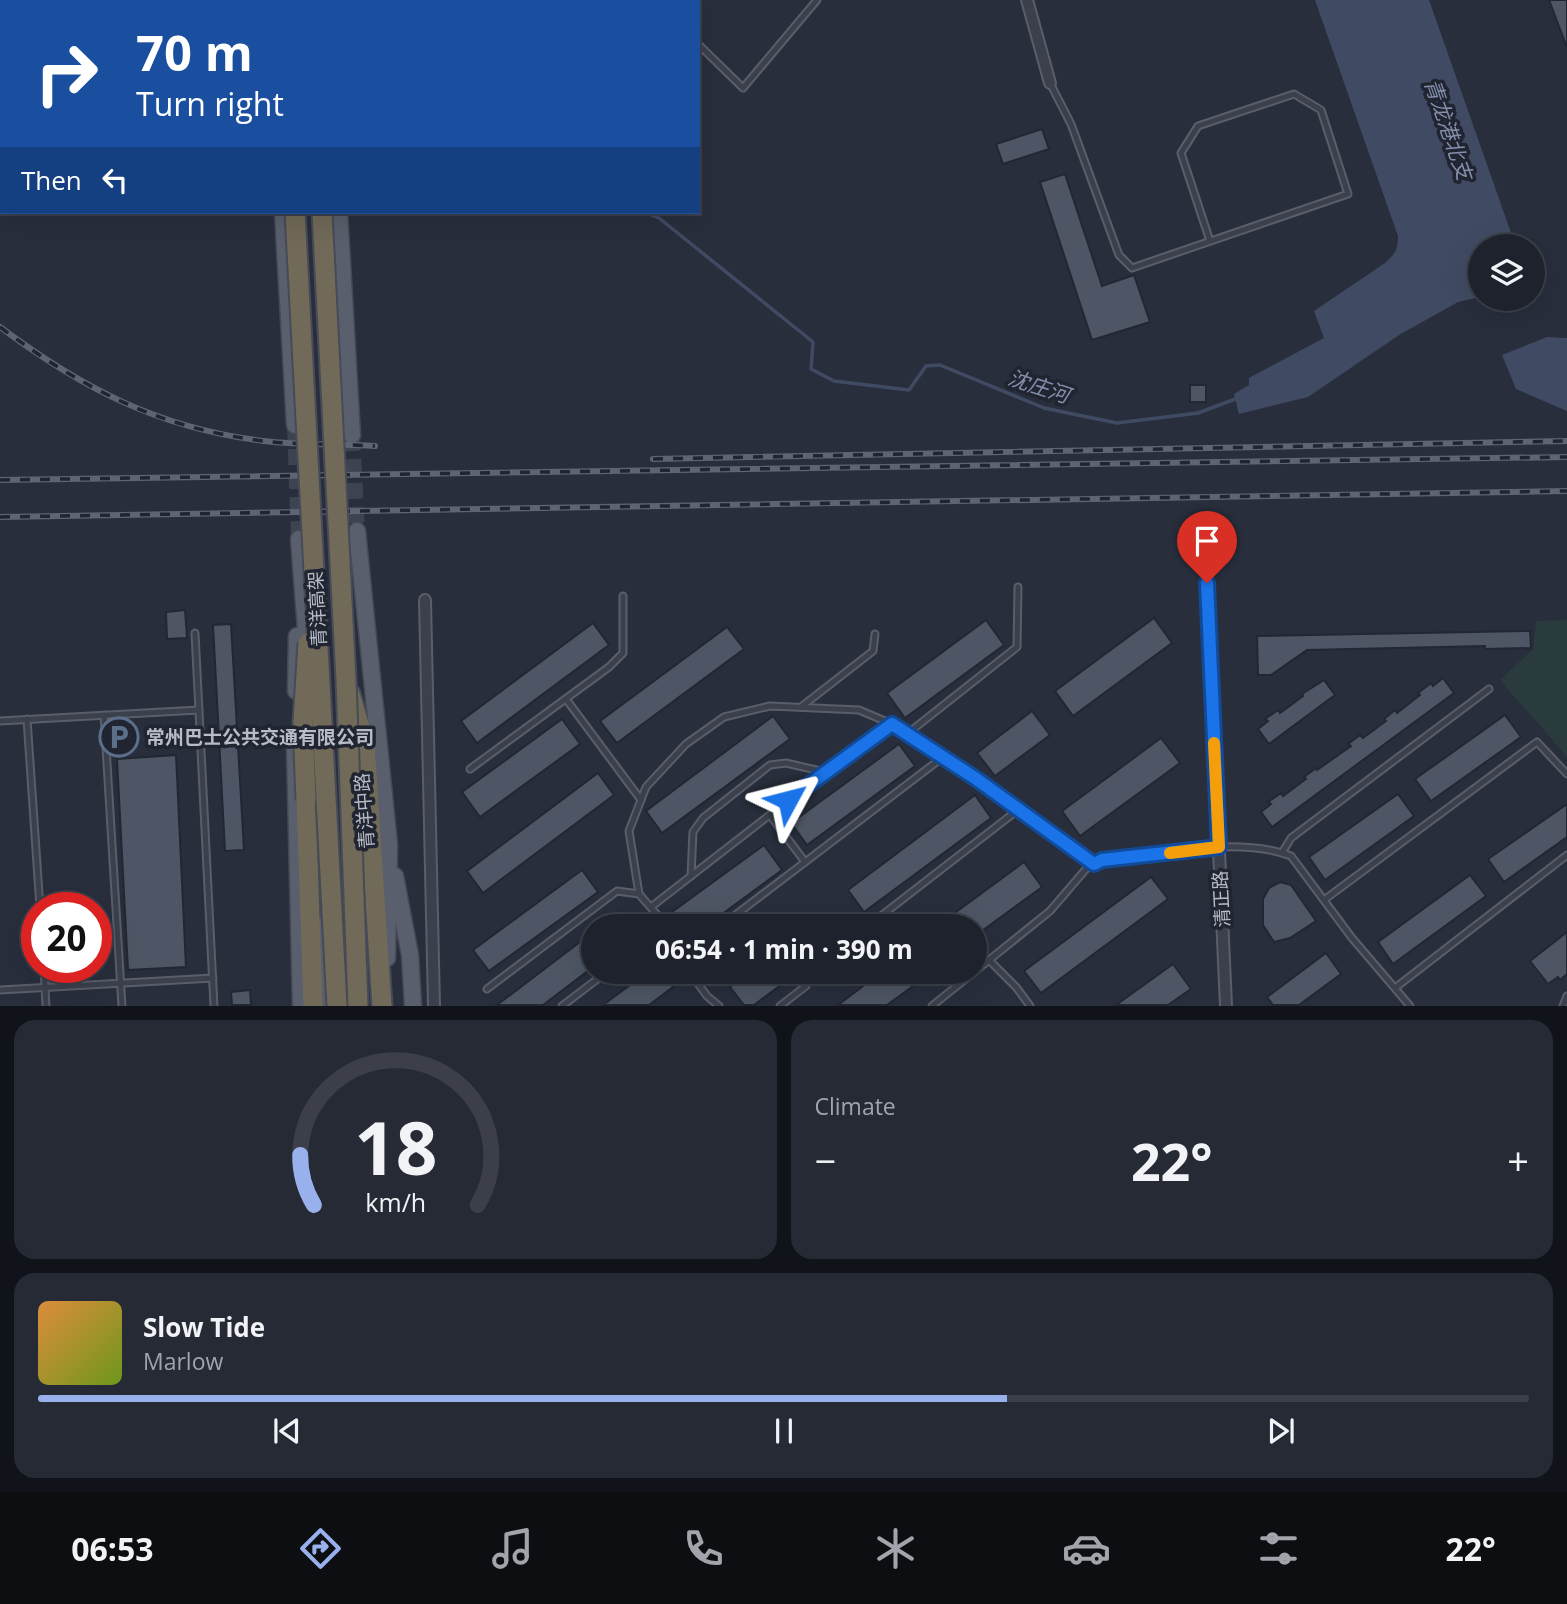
<!DOCTYPE html>
<html lang="en">
<head>
<meta charset="utf-8">
<style>
	:root { --surface:#1e222d; --page:#262a35; --text:#f1f3f6; --muted:#a1a4aa; --line:#3c3f49; --accent:#98b0ec }
	body { margin:0; font-family:"Open Sans","Noto Sans SC",sans-serif; background:var(--page); color:var(--text); height:100vh; display:flex; flex-direction:column; font-size:26px; white-space:nowrap }
	* { box-sizing:border-box; margin:0 }
	p { font-size:23px; color:var(--muted) }
	.icon { flex:none; width:38px; height:38px; fill:none; stroke:currentColor; stroke-width:2; stroke-linecap:round; stroke-linejoin:round }
	.map { position:relative; height:1006px; overflow:hidden }
	.sheet { display:flex; flex-direction:column; gap:14px; padding:14px; background:#101319; flex:1 }
	.sheet>* { flex:none }
	.hud { position:absolute; left:0px; top:0px; width:700px; height:214px; box-shadow:0 7px 28px #0002,0 0 0 2px var(--line); background:#1a4fa0; color:#fff; overflow:hidden }
	.tools { position:absolute; left:1468px; top:234px; display:grid; gap:14px }
	.tools a { display:grid; place-items:center; width:77px; height:77px; border-radius:50%; background:var(--surface); box-shadow:0 7px 28px #0002,0 0 0 2px var(--line); font-size:35px }
	.speed { position:absolute; left:21px; top:892px; display:flex; gap:14px; font-size:35px; font-weight:700; text-align:center }
	.speed>* { display:grid; place-content:center; width:91px; height:91px; border-radius:50%; background:var(--surface); box-shadow:0 7px 28px #0002,0 0 0 2px var(--line); line-height:1 }
	.speed .limit { border:10px solid #d22; background:#fff; color:#111 }
	.pin { position:absolute; display:grid; place-items:center; width:60px; height:60px; color:#fff; margin:-72px -30px; border-radius:50% 50% 50% 0; rotate:-45deg; box-shadow:0 0 7px #0007 }
	.pin .icon { rotate:45deg }
	.me { position:absolute; width:77px; margin:-38px; rotate:52deg; stroke-linejoin:round; filter:drop-shadow(0 0 5px #0008) }
	.turn { display:flex; align-items:center; gap:24px; height:147px; padding:0 21px; font-size:32px }
	.turn .icon { width:91px; height:91px; stroke-width:2.5 }
	.turn b { display:block; font-size:49px; line-height:60px }
	.then { display:flex; align-items:center; height:66px; padding:0 21px; background:#0003; gap:14px; font-size:26px }
	.big { font-size:52px; font-weight:700; line-height:1.1 }
	.sheet .card { flex:1; display:flex; flex-direction:column; justify-content:center; gap:10px; min-width:0; padding:0 24px; border-radius:21px; background:var(--page) }
	.sheet .dial { align-items:center; gap:0 }
	.dial svg { height:182px; overflow:visible; fill:none; stroke:var(--line); stroke-width:7; stroke-linecap:round; text-anchor:middle }
	.dial text { fill:var(--text); stroke:none }
	.song { display:flex; align-items:center; gap:21px }
	.cover { width:84px; height:84px; border-radius:10px; background:linear-gradient(135deg,hsl(30 70% 55%),hsl(80 70% 35%)) }
	.played { height:7px; border-radius:4px; background:linear-gradient(90deg,var(--accent) 65%,var(--line) 65%) }
	.keys { display:flex; justify-content:space-around; direction:ltr }
	.heat { display:flex; justify-content:space-between; align-items:center; font-size:38px; direction:ltr }
	.sheet .tiles { flex:1; display:grid; gap:14px; grid-template-columns:1fr 1fr }
	.card:last-child { grid-column:span 2 }
	.trip { position:absolute; left:581px; top:914px; width:406px; height:70px; border-radius:35px; background:var(--surface); box-shadow:0 7px 28px #0002,0 0 0 2px var(--line); font-weight:700; line-height:70px; text-align:center }
	.dock { display:flex; height:112px; justify-content:space-around; align-items:center; background:#0c0e12; color:var(--muted) }
	.dock .icon { width:49px; height:49px }
	.dock .active { color:var(--accent) }
	.dock b { font-size:32px; color:var(--text) }
	.map>svg:first-child { display:block }
	.green { fill:#2a3b3e }
	.water { fill:#404b63 }
	.lines { fill:none; stroke-linecap:round; stroke-linejoin:round }
	.stream { stroke:#404b63; stroke-width:3.5 }
	.building { fill:#4e5564; stroke:#222733; stroke-width:2 }
	.primary-tunnel { stroke:#3d4351; stroke-width:16; stroke-dasharray:16 8; stroke-linecap:butt }
	.lane-casing { stroke:#595e6a; stroke-width:9 }
	.street-casing { stroke:#595e6a; stroke-width:14 }
	.primary-casing { stroke:#444955; stroke-width:19 }
	.highway-casing { stroke:#464b57; stroke-width:23 }
	.lane { stroke:#3b404c; stroke-width:5 }
	.street { stroke:#3b404c; stroke-width:10 }
	.primary { stroke:#595f6c; stroke-width:16 }
	.highway { stroke:#716a59; stroke-width:19 }
	.rail-casing { stroke:#5e6473; stroke-width:6 }
	.rail { stroke:#202531; stroke-width:3.5; stroke-dasharray:10; stroke-linecap:butt }
	.highway-bridge-casing { stroke:#464b57; stroke-width:23; stroke-linecap:butt }
	.highway-bridge { stroke:#716a59; stroke-width:19 }
	.route-casing { stroke:#114b97; stroke-width:18 }
	.route { stroke:#1a73e8; stroke-width:12 }
	.slow { stroke:#f59e0b; stroke-width:12 }
	.labels { text-anchor:middle; dominant-baseline:central; stroke-width:7; stroke-linejoin:round; paint-order:stroke }
	.street-label { font-size:19px; fill:#b7bcc7; stroke:#202531 }
	.poi-label { font-size:19px; font-weight:bold; fill:#b7bcc7; stroke:#202531; text-anchor:start }
	.water-label { font-size:21px; font-style:italic; fill:#838fab; stroke:#202531 }
</style>
</head>
<body>
<div class="map">
<svg width="1567" height="1006" viewBox="0 0 1567 1006">
	<rect width="100%" height="100%" fill="#282e3c"/>
	<polygon class="green" points="1567,620 1567,757 1500,680 1533,649 1536,621"/>
	<g class="water">
		<path d="M 1315,0 L 1429,0 L 1516,247 L 1480,247 L 1480,297 L 1458,302 L 1399,335 L 1308,397 L 1239,414 L 1234,394 L 1249,385 L 1249,378 L 1324,338 L 1314,311 L 1385,263 C 1395,254 1398,250 1398,236 Z"/>
		<polygon points="1547,337 1567,338 1567,411 1516,389 1502,355"/>
	</g>
	<g class="lines">
		<g class="stream">
			<polyline points="0,153 2,153"/>
			<polyline points="644,212 659,218 813,342 811,369 834,381 909,390 926,366 940,365 1044,408 1117,423 1198,413 1238,398"/>
		</g>
	</g>
	<g class="building">
		<polygon points="1549,0 1567,0 1567,45 1566,45"/>
		<polygon points="1042,129 1049,149 1003,164 996,144"/>
		<polygon points="1065,174 1102,286 1134,275 1150,322 1092,340 1040,182"/>
		<rect x="1190" y="385" width="16" height="17"/>
		<polygon points="185,610 187,638 167,639 166,612"/>
		<polygon points="1154,618 1172,643 1073,716 1055,691"/>
		<polygon points="986,620 1004,645 905,718 887,693"/>
		<polygon points="593,623 609,645 477,743 461,721"/>
		<polygon points="231,624 244,850 225,851 213,625"/>
		<polygon points="727,627 744,649 617,743 600,721"/>
		<polygon points="1530,631 1531,648 1485,649 1485,646 1307,650 1271,675 1258,675 1257,636"/>
		<polygon points="1443,678 1454,693 1272,827 1261,812 1271,804 1268,802 1281,793 1283,796 1306,779 1304,777 1316,768 1317,770 1351,746 1348,744 1360,735 1363,738 1386,721 1384,719 1395,710 1397,713 1420,695 1418,693 1431,683 1433,686"/>
		<polygon points="1324,680 1335,695 1269,744 1258,729 1268,721 1265,719 1278,710 1280,713 1303,696 1302,694"/>
		<polygon points="1032,711 1050,735 995,776 977,753"/>
		<polygon points="1505,715 1521,737 1431,801 1415,779"/>
		<polygon points="773,716 790,739 662,833 646,811"/>
		<polygon points="562,719 580,744 480,817 462,792"/>
		<polygon points="1161,738 1180,763 1080,836 1062,811"/>
		<polygon points="899,744 915,766 807,845 791,823"/>
		<polygon points="176,755 186,967 128,970 117,759"/>
		<polygon points="598,773 614,795 483,893 467,871"/>
		<polygon points="1398,794 1414,816 1325,880 1309,857"/>
		<polygon points="975,795 991,818 864,912 848,890"/>
		<polygon points="1567,804 1567,837 1504,882 1488,859"/>
		<polygon points="764,845 782,870 706,926 670,926 665,917"/>
		<polygon points="1024,862 1042,887 975,936 975,926 937,926"/>
		<polygon points="582,870 598,892 489,971 473,950"/>
		<polygon points="1470,875 1486,896 1393,964 1378,942"/>
		<polygon points="1151,877 1168,899 1041,993 1024,971"/>
		<polygon points="1280,882 1291,885 1316,921 1290,938 1274,942 1263,925 1263,899 1269,888"/>
		<polygon points="620,912 631,926 602,926"/>
		<polygon points="593,932 593,967 543,1005 497,1005"/>
		<polygon points="1567,932 1567,974 1560,980 1558,977 1548,984 1530,961"/>
		<polygon points="1326,953 1341,974 1299,1005 1273,1005 1267,997"/>
		<polygon points="1173,964 1191,989 1168,1005 1116,1005"/>
		<polygon points="649,971 662,971 673,987 649,1005 603,1005"/>
		<polygon points="751,971 800,971 754,1005 744,1005 730,987"/>
		<polygon points="883,971 902,971 913,986 887,1005 838,1005"/>
		<polygon points="250,990 251,1005 232,1005 231,992"/>
	</g>
	<g class="lines">
		<g class="primary-tunnel">
			<polyline points="295,425 299,539"/>
			<polyline points="352,435 357,531"/>
		</g>
		<g class="lane-casing">
			<g id="lane">
				<polyline points="653,0 654,2"/>
				<polyline points="698,44 743,88 817,0"/>
				<polyline points="1050,83 1071,124 1119,255 1132,268 1348,194 1321,110 1294,94 1198,126 1181,153 1210,241"/>
				<polyline points="195,633 214,1006"/>
				<polyline points="566,699 641,800"/>
				<polyline points="801,707 873,651 875,634"/>
				<polyline points="104,715 122,1006"/>
				<polyline points="27,719 40,908"/>
				<polyline points="0,721 199,710"/>
				<polyline points="907,734 1017,647 1018,587"/>
				<polyline points="470,769 609,667 623,653 623,596"/>
				<polyline points="770,815 805,862"/>
				<polyline points="1282,853 1291,838 1489,689"/>
				<polyline points="691,876 693,832 703,818 770,765 786,763 825,772"/>
				<polyline points="639,894 629,831 646,787 686,744 724,717 770,706 859,710 892,724 975,778 1094,865"/>
				<polyline points="1324,900 1537,742 1567,774"/>
				<polyline points="651,907 825,772 892,724"/>
				<polyline points="721,926 943,757"/>
				<polyline points="868,926 1019,809"/>
				<polyline points="990,961 1016,987 1030,1006"/>
				<polyline points="44,968 46,1006"/>
				<polyline points="689,971 707,996 719,1006"/>
				<polyline points="1395,988 1567,855"/>
				<polyline points="487,989 617,891 639,894 660,918 662,926"/>
				<polyline points="0,990 213,978"/>
				<polyline points="562,1006 608,971"/>
				<polyline points="780,1006 806,986"/>
				<path d="M 932,1006 L 1050,911 L 1086,869 L 1102,860 C 1157,854 1240,836 1291,856 L 1352,938 L 1410,1006"/>
				<polyline points="1563,1006 1567,996"/>
			</g>
		</g>
		<g class="street-casing">
			<g id="street">
				<polyline points="1027,0 1050,83"/>
				<polyline points="1207,584 1226,1006"/>
				<polyline points="425,600 434,1006"/>
			</g>
		</g>
		<g class="primary-casing">
			<g id="primary">
				<polyline points="269,0 271,2"/>
				<polyline points="326,0 326,2"/>
				<polyline points="283,212 295,425"/>
				<polyline points="339,212 352,435"/>
				<polyline points="357,531 389,845 387,958"/>
				<polyline points="299,539 308,655"/>
				<polyline points="296,691 297,636"/>
				<polyline points="295,748 301,1006"/>
				<polyline points="395,876 410,955 413,1006"/>
				<polyline points="323,926 327,1006"/>
			</g>
		</g>
		<g class="highway-casing">
			<g id="highway">
				<polyline points="282,0 283,2"/>
				<polyline points="310,0 310,2"/>
				<polyline points="350,694 365,744 382,1006"/>
				<polyline points="306,800 313,1006"/>
			</g>
		</g>
		<use href="#lane" class="lane"/>
		<use href="#street" class="street"/>
		<use href="#primary" class="primary"/>
		<use href="#highway" class="highway"/>
		<g class="rail-casing">
			<g id="rail">
				<path d="M 0,327 C 83,389 159,428 263,441 C 299,445 338,444 375,446"/>
				<polyline points="653,459 1567,441"/>
				<polyline points="0,480 1567,457"/>
				<polyline points="0,517 1567,491"/>
			</g>
		</g>
		<use href="#rail" class="rail"/>
		<g class="highway-bridge-casing">
			<g id="highway-bridge">
				<polyline points="295,212 337,1006"/>
				<polyline points="322,212 346,680 358,1006"/>
				<polyline points="306,800 303,723 308,643"/>
			</g>
		</g>
		<use href="#highway-bridge" class="highway-bridge"/>
	</g>
	<g class="lines">
		<g class="route-casing">
			<polyline id="route" points="788,800 892,724 975,778 1094,864 1102,860 1219,847 1207,583"/>
		</g>
		<use href="#route" class="route"/>
		<polyline class="slow" points="1170,853 1219,847 1214,743"/>
	</g>
	<defs>
		<g id="parking-ring" transform="scale(2.0125)"><circle r="9.5" fill="#202531" stroke="#5c6f8a" stroke-width="1.5"/><path d="M-3.5-5.5H1a3.5 3.5 0 0 1 0 7H-1V5.5H-3.5ZM-1-3.4V-.6H.8a1.4 1.4 0 0 0 0-2.8Z" fill="#5c6f8a"/></g>
	</defs>
	<g fill-rule="evenodd">
		<use href="#parking-ring" x="119" y="737"/>
	</g>
	<g class="labels">
		<g class="street-label">
			<text transform="translate(317 609) rotate(-93)">青洋高架</text>
			<text transform="translate(364 811) rotate(-94)">青洋中路</text>
			<text transform="translate(1221 899) rotate(-93)">清正路</text>
		</g>
		<g class="poi-label">
			<text x="146" y="737">常州巴士公共交通有限公司</text>
		</g>
		<g class="water-label">
			<text transform="translate(1449 129) rotate(71)">青龙港北支</text>
			<text transform="translate(1039 386) rotate(18)">沈庄河</text>
		</g>
	</g>
</svg>
<div class="tools">
<a><svg class="icon" aria-label="layers" viewBox="0 0 24 24"><path d="M12 4l9 5-9 5-9-5zM3 14l9 5 9-5"/></svg></a>
</div>
<div class="speed"><div class="limit">20</div></div>
<div class="pin" style="left:1207px;top:583px;background:#d93025"><svg class="icon" aria-label="arrive" viewBox="0 0 24 24"><path d="M6 21V4h12l-3 4 3 4H6"/></svg></div>
<svg class="me" style="left:788px;top:800px" viewBox="-20 -20 40 40"><path d="M0-17L14 15 0 8-14 15z" fill="#1a73e8" stroke="#fff" stroke-width="4"/></svg>
<div class="trip">06:54 · 1 min · 390 m</div>
<div class="hud">
<div class="turn"><svg class="icon" aria-label="right" viewBox="0 0 24 24"><path d="M7 20v-9h11M14 6l5 5-5 5"/></svg><div><b>70 m</b>Turn right</div></div>
<div class="then">Then<svg class="icon" aria-label="left" viewBox="0 0 24 24"><path d="M17 20v-9H6M10 6l-5 5 5 5"/></svg></div>
</div>
</div>
<section class="sheet">
<div class="tiles">
<div class="card dial"><svg viewBox="0 0 100 80">
<path d="M14 69A42 42 0 1 1 86 69"/>
<path d="M14 69A42 42 0 0 1 8 47" stroke="#98b0ec"/>
<text x="50" y="56" font-size="32" font-weight="700">18</text>
<text x="50" y="72" font-size="11">km/h</text>
</svg></div>
<div class="card"><p>Climate</p>
<div class="heat"><a>−</a><b class="big">22°</b><a>+</a></div>
</div>
<div class="card">
<div class="song"><i class="cover"></i><div><b>Slow Tide</b><p>Marlow</p></div></div>
<div class="played"></div>
<div class="keys"><svg class="icon" aria-label="previous" viewBox="0 0 24 24"><path d="M18 5L8 12l10 7zM5 5v14"/></svg><svg class="icon" aria-label="pause" viewBox="0 0 24 24"><path d="M8 5v14M16 5v14"/></svg><svg class="icon" aria-label="next" viewBox="0 0 24 24"><path d="M6 5l10 7-10 7zM19 5v14"/></svg></div>
</div>
</div>
</section>
<nav class="dock">
<b>06:53</b>
<svg class="icon active" aria-label="directions" viewBox="0 0 24 24"><path d="M12 3l9 9-9 9-9-9zM9 14v-3h6M13 9l2 2-2 2"/></svg>
<svg class="icon" aria-label="music" viewBox="0 0 24 24"><path d="M9 18V5l10-2v13"/><circle cx="6" cy="18" r="3"/><circle cx="16" cy="16" r="3"/></svg>
<svg class="icon" aria-label="phone" viewBox="0 0 24 24"><path d="M5 4h4l2 5-3 2q2 4 5 5l2-3 5 2v4C11 20 4 13 5 4z"/></svg>
<svg class="icon" aria-label="climate" viewBox="0 0 24 24"><path d="M12 3v18M4 7l16 10M4 17L20 7"/></svg>
<svg class="icon" aria-label="car" viewBox="0 0 24 24"><path d="M5 17H2v-5l4-1 3-4h7l3 4 3 1v5h-3M9 17h6M6 11h13"/><circle cx="7" cy="17" r="2"/><circle cx="17" cy="17" r="2"/></svg>
<svg class="icon" aria-label="filters" viewBox="0 0 24 24"><path d="M4 7h16M4 17h16"/><circle cx="9" cy="7" r="2"/><circle cx="15" cy="17" r="2"/></svg>
<b>22°</b>
</nav>
</body>
</html>
